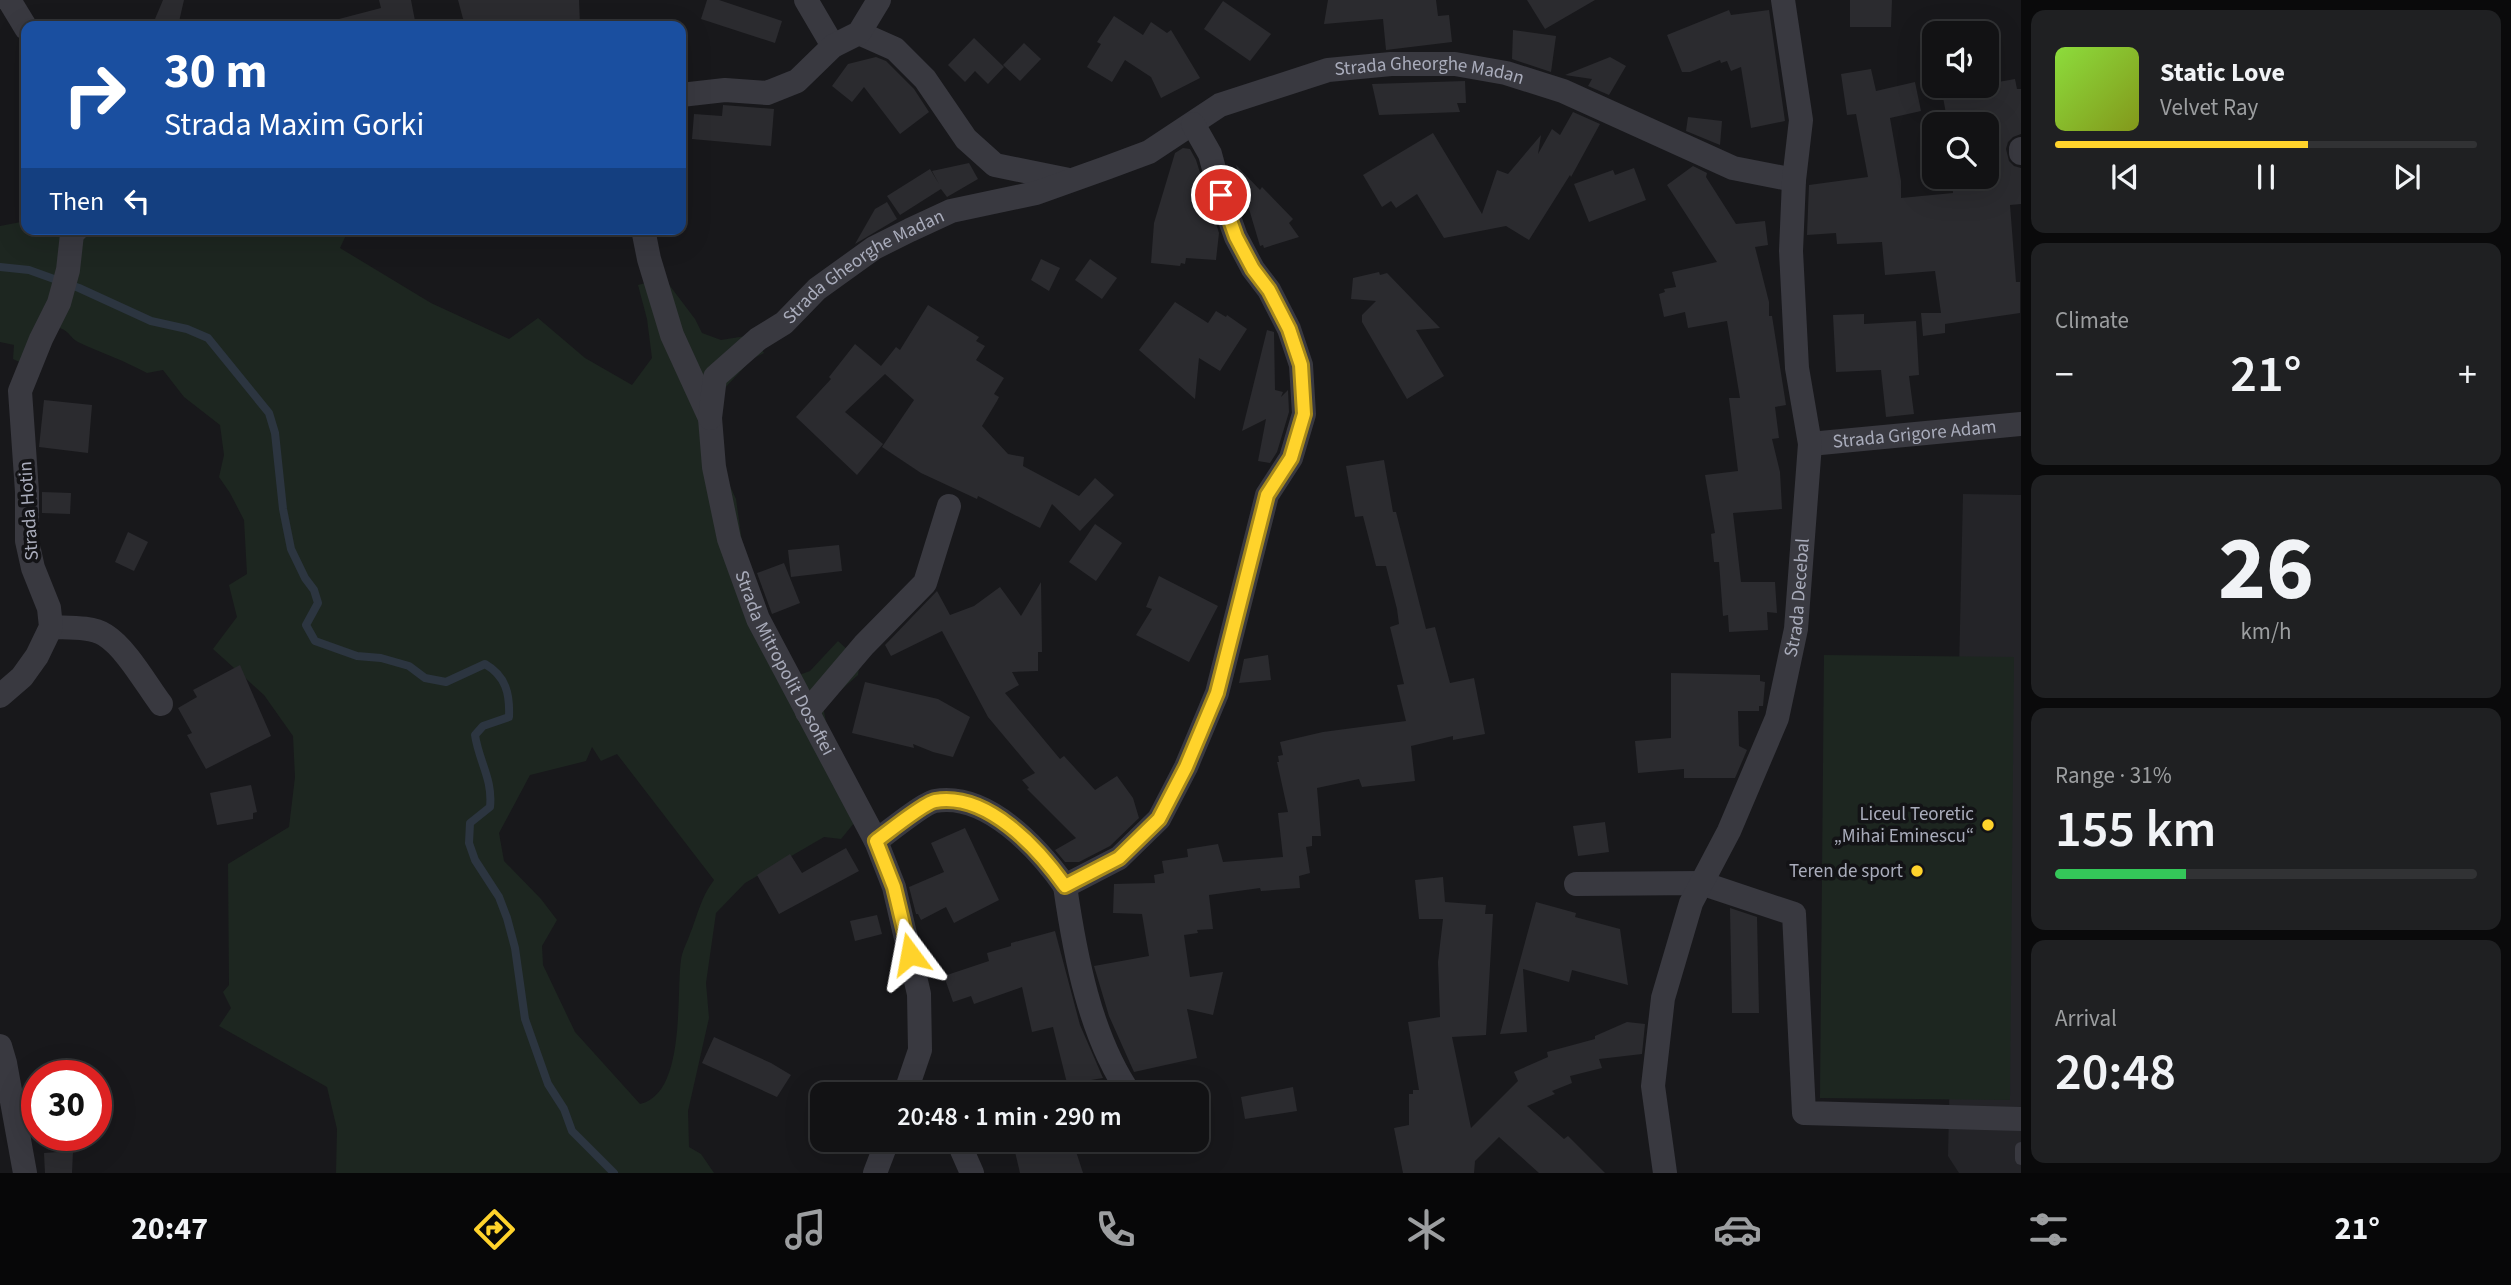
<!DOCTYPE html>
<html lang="en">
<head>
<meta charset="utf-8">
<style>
	:root { --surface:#121214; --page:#1f2022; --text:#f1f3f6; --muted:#9c9ea0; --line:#313234; --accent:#ffd32b }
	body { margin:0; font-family:"Source Sans 3",sans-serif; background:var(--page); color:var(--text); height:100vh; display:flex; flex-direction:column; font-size:26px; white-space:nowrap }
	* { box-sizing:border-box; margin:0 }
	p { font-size:23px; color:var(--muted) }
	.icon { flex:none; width:38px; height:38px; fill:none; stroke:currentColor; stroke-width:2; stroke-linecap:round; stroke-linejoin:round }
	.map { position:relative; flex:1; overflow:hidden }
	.details { display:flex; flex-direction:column; gap:10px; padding:10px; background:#0a0a0b; width:490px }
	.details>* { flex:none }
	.hud { position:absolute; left:21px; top:21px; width:665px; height:214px; border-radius:14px; box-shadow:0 7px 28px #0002,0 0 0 2px var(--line); background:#1a4fa0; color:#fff; overflow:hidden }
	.controls { position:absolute; left:1922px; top:21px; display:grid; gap:14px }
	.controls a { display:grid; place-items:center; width:77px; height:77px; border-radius:14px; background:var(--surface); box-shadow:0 7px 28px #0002,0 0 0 2px var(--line); font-size:35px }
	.speed { position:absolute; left:21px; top:1060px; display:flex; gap:14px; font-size:35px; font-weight:700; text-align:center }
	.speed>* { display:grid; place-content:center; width:91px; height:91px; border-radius:50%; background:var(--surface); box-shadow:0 7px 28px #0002,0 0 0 2px var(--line); line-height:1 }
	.speed .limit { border:10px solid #d22; background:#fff; color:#111 }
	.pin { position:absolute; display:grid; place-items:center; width:60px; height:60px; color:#fff; margin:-30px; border:4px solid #fff; border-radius:50%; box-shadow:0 2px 7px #0007 }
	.me { position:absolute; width:77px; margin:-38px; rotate:347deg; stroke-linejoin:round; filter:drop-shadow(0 0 5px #0008) }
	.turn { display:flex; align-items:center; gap:24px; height:147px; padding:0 28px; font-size:32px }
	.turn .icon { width:91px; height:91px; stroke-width:2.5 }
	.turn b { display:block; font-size:49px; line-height:60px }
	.then { display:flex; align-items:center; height:66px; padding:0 28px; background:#0003; gap:14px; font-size:26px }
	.big { font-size:52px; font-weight:600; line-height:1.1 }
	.details .card { flex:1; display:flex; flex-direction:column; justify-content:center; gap:10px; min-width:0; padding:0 24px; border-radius:14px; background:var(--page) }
	.details .dial { align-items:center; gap:0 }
	.dial b { font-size:91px; line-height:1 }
	.song { display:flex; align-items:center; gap:21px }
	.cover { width:84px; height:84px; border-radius:10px; background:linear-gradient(135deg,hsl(90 70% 55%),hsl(70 70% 35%)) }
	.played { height:7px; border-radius:4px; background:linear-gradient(90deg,var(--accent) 60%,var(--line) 60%) }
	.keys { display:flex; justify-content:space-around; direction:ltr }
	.heat { display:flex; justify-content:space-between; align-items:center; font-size:38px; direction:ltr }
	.charge { height:10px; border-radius:5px; background:linear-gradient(90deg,#34c759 31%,var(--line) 0) }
	.trip { position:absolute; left:810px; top:1082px; width:399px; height:70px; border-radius:14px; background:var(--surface); box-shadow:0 7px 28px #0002,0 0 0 2px var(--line); font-weight:600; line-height:70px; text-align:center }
	.tabs { display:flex; height:112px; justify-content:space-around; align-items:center; background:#070708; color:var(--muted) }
	.tabs .icon { width:49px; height:49px }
	.tabs .on { color:var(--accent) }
	.tabs b { font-size:32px; color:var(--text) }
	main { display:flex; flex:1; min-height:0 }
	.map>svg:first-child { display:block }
	.built { fill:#242428 }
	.green { fill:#1d2620; fill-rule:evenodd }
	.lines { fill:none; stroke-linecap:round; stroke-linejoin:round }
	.stream { stroke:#2c3540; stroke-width:8 }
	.building { fill:#2b2b2f }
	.service { stroke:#393940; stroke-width:12 }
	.minor { stroke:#393940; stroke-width:24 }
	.route-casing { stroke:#a6891c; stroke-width:18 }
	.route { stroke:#ffd32b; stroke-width:12 }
	.poi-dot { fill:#ffd32b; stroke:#131316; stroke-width:2.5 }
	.labels { text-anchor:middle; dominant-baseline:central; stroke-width:7; stroke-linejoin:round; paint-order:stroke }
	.street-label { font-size:19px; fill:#a9acbb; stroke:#131316 }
	.poi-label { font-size:19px; fill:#a9acbb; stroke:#131316; text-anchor:end }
</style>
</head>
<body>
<main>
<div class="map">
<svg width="2021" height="1173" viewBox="0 0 2021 1173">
	<rect width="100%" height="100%" fill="#18181b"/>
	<polygon class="built" points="1963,494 2021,495 2021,1173 1959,1173 1948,1156"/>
	<g class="green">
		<path d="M 26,221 L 26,229 L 342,229 L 347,233 L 340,248 L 431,303 L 509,339 L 538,318 L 585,358 L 632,385 L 652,358 L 647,319 L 638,285 L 664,278 L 695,319 L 702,333 L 721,340 L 752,335 L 764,353 L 752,359 L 722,391 L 720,412 L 724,473 L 736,499 L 744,556 L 754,590 L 796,676 L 810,671 L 838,641 L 860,661 L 858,675 L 823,706 L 826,722 L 868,806 L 841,839 L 824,837 L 745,883 L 716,913 L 706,983 L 709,1018 L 688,1111 L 689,1147 L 701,1154 L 714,1173 L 336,1173 L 337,1129 L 327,1087 L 219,1026 L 231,1008 L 223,992 L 229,985 L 228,864 L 289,827 L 295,777 L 293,736 L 264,695 L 213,649 L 237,617 L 229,585 L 247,574 L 244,520 L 230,493 L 219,477 L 224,455 L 220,425 L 184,397 L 163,370 L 147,373 C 125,361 102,353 80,343 C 69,338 71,331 57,327 L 39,371 L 13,359 L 14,345 L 0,342 L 0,226 ZM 592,747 L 601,761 L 617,754 L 714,880 C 701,897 698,914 690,934 C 687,943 682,951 681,960 C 676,995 686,1094 640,1104 L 575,1032 L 543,965 L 542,946 L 557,920 L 541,899 L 504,861 L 499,833 L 530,775 L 586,761 Z"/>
		<polygon points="1824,655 2014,657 2010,1100 1820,1098"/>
	</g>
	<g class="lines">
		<path class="stream" d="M 0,267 L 29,270 L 79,288 L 151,321 L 187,329 L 208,338 L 269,413 L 275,433 L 283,509 L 291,549 L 305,578 L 314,590 L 318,603 L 306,625 L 315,641 L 357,656 L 381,658 L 409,666 L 425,678 L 446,682 L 485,664 C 506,676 510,694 509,717 L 483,726 L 475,735 C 479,762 493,779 490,807 L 470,823 L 469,843 L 475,860 L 499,897 L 507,918 L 515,948 L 525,1019 L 548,1084 L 564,1109 L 572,1131 L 614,1173"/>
	</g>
	<g class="building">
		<polygon points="163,0 184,0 178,26 172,26 155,19"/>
		<polygon points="379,0 411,0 416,26 339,26 339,19 381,8"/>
		<polygon points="458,0 579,0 580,26 465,26"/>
		<polygon points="707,0 719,0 782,21 775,43 701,19"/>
		<polygon points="1328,0 1436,0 1438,16 1449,15 1452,42 1386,50 1383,19 1324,24"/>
		<polygon points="1527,0 1595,0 1545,29"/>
		<polygon points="1850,0 1892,0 1891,27 1850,27"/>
		<polygon points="1223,1 1271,34 1250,61 1204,29"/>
		<polygon points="1729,10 1731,15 1769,10 1785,121 1751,128 1741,67 1731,71 1727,61 1721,63 1720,60 1690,72 1682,72 1667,35"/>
		<polygon points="1114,16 1143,35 1151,22 1167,33 1171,30 1200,78 1161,98 1151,77 1125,60 1112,82 1087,67 1101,44 1097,42"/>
		<polygon points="1513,30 1556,36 1551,72 1512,59"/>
		<polygon points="974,38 1004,67 988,84 975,71 965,82 948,65"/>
		<polygon points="1024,43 1041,59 1020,81 1003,65"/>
		<polygon points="876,57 886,61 914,89 929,112 900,134 864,87 852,102 832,86 848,64"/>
		<polygon points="1610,57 1626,66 1609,95 1588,86 1592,79 1565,75"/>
		<polygon points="1871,69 1876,91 1915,82 1921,111 1890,118 1901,181 1901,198 1953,193 1952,177 1986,177 1986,124 1948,124 1942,92 2015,79 2017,89 2021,89 2021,134 2013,137 2008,142 2006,149 2009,161 2014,166 2021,168 2021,204 2010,205 2016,282 2020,282 2020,313 1945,324 1945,333 1923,336 1921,313 1941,313 1935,271 1885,275 1882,242 1837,244 1836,233 1807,235 1809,185 1868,177 1856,114 1847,115 1841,74"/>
		<polygon points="1465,81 1466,103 1457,103 1460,112 1379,115 1372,84"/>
		<polygon points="723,105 774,109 771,146 692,139 694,114 722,116"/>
		<polygon points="1573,112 1600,124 1571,177 1570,175 1529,240 1506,226 1444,238 1417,194 1396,208 1391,201 1382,207 1363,175 1433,133 1482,214 1497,170 1508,174 1541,135 1538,154 1552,129 1560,135"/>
		<polygon points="1688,117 1722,121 1720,145 1686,131"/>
		<polygon points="1183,148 1190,149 1196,160 1219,233 1216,260 1186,258 1185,264 1181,263 1180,266 1151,263 1154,223 1175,153"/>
		<polygon points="969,163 978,179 947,197 941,189 900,215 887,196 930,169 939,184 932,171"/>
		<polygon points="1236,165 1260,190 1262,187 1293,219 1289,223 1299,237 1264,248 1263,245 1260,246"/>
		<polygon points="1693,166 1707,173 1706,177 1736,224 1765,221 1768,245 1755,247 1769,302 1769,316 1772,316 1786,405 1775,407 1779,438 1772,439 1780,472 1782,509 1733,513 1741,582 1775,582 1777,613 1767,612 1768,630 1729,632 1728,615 1723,616 1719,562 1714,562 1711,534 1715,533 1705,475 1738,471 1729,398 1740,398 1727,321 1688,328 1685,312 1664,317 1659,294 1665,292 1664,289 1676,287 1672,272 1717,262 1667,185"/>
		<polygon points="1634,168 1646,200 1589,222 1574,184 1613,170 1615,175"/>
		<polygon points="887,202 897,219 855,244 875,209"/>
		<polygon points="1041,259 1060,268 1049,291 1031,280"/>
		<polygon points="1090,259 1117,278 1102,299 1075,280"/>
		<polygon points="1379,272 1380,275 1387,273 1440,328 1416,330 1444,376 1407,399 1362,322 1362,315 1376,301 1351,299 1353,278"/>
		<polygon points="1175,302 1208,323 1216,311 1226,317 1227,315 1247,329 1220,371 1199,358 1195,399 1139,350"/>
		<polygon points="928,305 979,337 976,341 985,346 976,360 1004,378 994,394 999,397 997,401 982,426 1008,454 1024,457 1023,466 1079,496 1095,478 1114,495 1080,531 1052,504 1040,528 978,496 977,499 921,473 882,447 914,400 885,374 845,412 883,444 857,475 796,417 831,379 829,377 855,344 881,366 896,347 900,350"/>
		<polygon points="1864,314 1864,324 1916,321 1919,375 1909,376 1914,414 1886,417 1881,370 1836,372 1833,315"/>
		<polygon points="1267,330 1274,332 1275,390 1283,392 1281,397 1288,390 1289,412 1277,452 1270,463 1258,461 1266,419 1242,431"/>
		<polygon points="44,400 92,405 88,453 39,447"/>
		<polygon points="1384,460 1393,512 1396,512 1426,629 1435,627 1450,683 1474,678 1485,734 1453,740 1453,736 1411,746 1415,781 1362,787 1359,779 1317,788 1321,836 1312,836 1312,846 1306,847 1310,873 1299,876 1300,888 1261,891 1260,888 1209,895 1213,929 1197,930 1198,933 1184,935 1190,977 1223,972 1213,1015 1187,1009 1197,1058 1134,1072 1109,1016 1094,966 1149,956 1142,914 1113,913 1114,884 1155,883 1154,875 1164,873 1162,861 1188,857 1187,849 1218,844 1223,862 1283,857 1278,813 1288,812 1277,762 1279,762 1278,756 1283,755 1280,742 1323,732 1406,721 1397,685 1404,684 1390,627 1399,624 1397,609 1386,566 1376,566 1363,516 1355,517 1346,466"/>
		<polygon points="42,492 71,493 70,514 42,513"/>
		<polygon points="1095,524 1122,543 1096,581 1069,562"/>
		<polygon points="128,532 148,542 134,571 115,562"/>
		<polygon points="839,545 842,571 791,577 788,550"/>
		<polygon points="784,563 800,603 772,614 757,573"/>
		<polygon points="1159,576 1218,606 1189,662 1136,635 1152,609 1146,607"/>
		<polygon points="1041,582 1042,652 1038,652 1038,671 1012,672 1019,685 1005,693 1060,759 1064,756 1095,790 1117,776 1133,798 1139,818 1110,846 1079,862 1065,862 1055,850 1076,838 1027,789 1029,788 1022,780 1035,773 988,717 942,631 891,656 885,645 937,591 950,615 974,606 1000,587 1021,616"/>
		<polygon points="1268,655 1271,680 1239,683 1244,659"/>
		<polygon points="240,665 271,736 206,769 187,735 192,733 178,708 197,697 193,690"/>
		<polygon points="1671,673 1760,675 1760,681 1765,682 1763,706 1759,706 1759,711 1738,711 1739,746 1747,750 1735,778 1684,778 1684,769 1638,773 1635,741 1671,738"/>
		<polygon points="865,682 938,699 970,717 953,757 933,752 913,744 914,748 852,733"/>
		<polygon points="251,785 257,812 253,813 253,819 217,825 210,793"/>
		<polygon points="1605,822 1609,852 1578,856 1573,826"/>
		<polygon points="965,828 999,900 954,923 946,907 921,920 918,914 916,914 909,887 944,872 931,843"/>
		<polygon points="846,848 859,871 779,914 757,875 790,854 802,873"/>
		<polygon points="1443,877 1445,902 1486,905 1485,914 1493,914 1486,1035 1452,1037 1471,1128 1518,1081 1514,1072 1548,1057 1547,1052 1595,1039 1595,1036 1627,1022 1645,1024 1642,1054 1599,1059 1602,1068 1570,1076 1572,1083 1552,1091 1555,1094 1527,1106 1564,1139 1568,1136 1605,1173 1539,1173 1499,1137 1475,1161 1474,1173 1403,1173 1394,1128 1409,1125 1409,1094 1413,1094 1413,1090 1419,1090 1408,1022 1440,1017 1438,962 1443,919 1419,919 1415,880"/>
		<polygon points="1536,902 1576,913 1575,917 1620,929 1628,985 1572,970 1569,982 1523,969 1527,1032 1500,1034"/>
		<polygon points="1730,908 1757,917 1759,1013 1732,1013"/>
		<polygon points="877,915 882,934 855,941 850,921"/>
		<polygon points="1055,931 1080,1025 1103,1078 1091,1080 1092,1085 1069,1091 1053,1027 1032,1032 1022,987 974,1004 971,996 953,1002 944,976 989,961 987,953 1011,946 1011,943"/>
		<polygon points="714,1037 771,1063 791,1075 777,1097 702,1063"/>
		<polygon points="1293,1087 1297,1111 1245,1119 1241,1097"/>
		<polygon points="1012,1139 1072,1139 1083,1173 1020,1173"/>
		<polygon points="73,1151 72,1173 45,1173 44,1153"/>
	</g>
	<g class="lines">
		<polyline class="service" points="2021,1148 2021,1159"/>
		<g class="minor">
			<polyline points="9,0 26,28"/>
			<polyline points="806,0 833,46"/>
			<polyline points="859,33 895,49 925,79 966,139 995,165 1069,180"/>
			<polyline points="681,95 725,90 767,93 797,81 833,46 859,33 879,0"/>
			<polyline points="2021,149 2021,153"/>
			<path id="s1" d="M 643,229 L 649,259 L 672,335 L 710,418 L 714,467 L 729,539 L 758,619 L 876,841 L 894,887 L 919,994 L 920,1050 L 905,1094"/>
			<path id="s2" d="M 710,418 L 715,377 L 758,339 L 784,323 L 817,289 L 874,248 L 910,230 L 951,211 L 1036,193 L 1106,168 L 1149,152 L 1220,105 L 1328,70 L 1391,64 L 1455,64 L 1506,73 L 1563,91 L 1733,168 L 1794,180"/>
			<path id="s3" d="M 1810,444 L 2021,424"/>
			<path d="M 51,627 C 67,628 91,626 105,635 C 126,648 146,684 161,704"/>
			<polyline points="0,696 22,677 37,656 51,627 49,608 33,568 27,541 27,492 20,391 41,339 59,303 68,270 72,234 77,229"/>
			<polyline points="807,712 864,645 925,583 949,506"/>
			<path d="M 876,841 C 887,833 924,803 935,801 C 987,792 1038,848 1065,886"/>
			<polyline points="1576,884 1701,883 1794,914 1804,1113 2021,1119"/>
			<polyline points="0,1046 5,1063 25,1173"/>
			<path d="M 1130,1094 C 1090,1036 1075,955 1065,886 L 1119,858 L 1159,819 L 1186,767 L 1217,693 L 1267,495 L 1291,458 L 1304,414 L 1301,365 L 1289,329 L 1269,290 L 1253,269 L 1236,237 L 1221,195 L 1210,154 L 1193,124"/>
			<polyline points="957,1139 972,1173"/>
			<polyline points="875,1173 888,1139"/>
			<path id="s4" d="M 1665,1173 L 1653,1086 L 1663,998 L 1691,903 L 1729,831 L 1777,718 L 1796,629 L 1810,444 L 1797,368 L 1791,251 L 1794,180 L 1801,120 L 1783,0"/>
		</g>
	</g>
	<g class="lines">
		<g class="route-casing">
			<path id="route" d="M 910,954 L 894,887 L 876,841 C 887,833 924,803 935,801 C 987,792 1038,848 1065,886 L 1119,858 L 1159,819 L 1186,767 L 1217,693 L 1267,495 L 1291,458 L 1304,414 L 1301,365 L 1289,329 L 1269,290 L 1253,269 L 1236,237 L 1221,195"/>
		</g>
		<use href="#route" class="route"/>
	</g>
	<g class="poi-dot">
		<circle cx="1988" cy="825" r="7"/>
		<circle cx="1917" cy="871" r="7"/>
	</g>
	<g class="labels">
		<g class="street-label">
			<text stroke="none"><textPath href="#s2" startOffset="840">Strada Gheorghe Madan</textPath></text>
			<text stroke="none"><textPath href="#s2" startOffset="228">Strada Gheorghe Madan</textPath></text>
			<text stroke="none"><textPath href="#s3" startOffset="105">Strada Grigore Adam</textPath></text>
			<text transform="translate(29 511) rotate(-94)">Strada Hotin</text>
			<text stroke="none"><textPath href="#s4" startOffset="602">Strada Decebal</textPath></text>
			<text stroke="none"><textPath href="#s1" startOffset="460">Strada Mitropolit Dosoftei</textPath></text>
		</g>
		<g class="poi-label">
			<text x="1974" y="814">Liceul Teoretic<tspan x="1974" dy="22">„Mihai Eminescu“</tspan></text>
			<text x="1903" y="871">Teren de sport</text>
		</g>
	</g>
</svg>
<div class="controls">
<a><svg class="icon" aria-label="sound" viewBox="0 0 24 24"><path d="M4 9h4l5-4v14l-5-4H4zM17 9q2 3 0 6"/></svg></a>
<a><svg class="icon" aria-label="search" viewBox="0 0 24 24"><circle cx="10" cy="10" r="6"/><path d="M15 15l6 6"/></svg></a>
</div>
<div class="speed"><div class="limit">30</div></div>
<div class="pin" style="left:1221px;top:195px;background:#d93025"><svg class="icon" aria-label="arrive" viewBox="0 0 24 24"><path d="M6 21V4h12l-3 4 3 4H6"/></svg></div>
<svg class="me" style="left:910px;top:954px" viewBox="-20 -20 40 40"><path d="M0-17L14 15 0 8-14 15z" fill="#ffd32b" stroke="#fff" stroke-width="4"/></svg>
<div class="trip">20:48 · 1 min · 290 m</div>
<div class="hud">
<div class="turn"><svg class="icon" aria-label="right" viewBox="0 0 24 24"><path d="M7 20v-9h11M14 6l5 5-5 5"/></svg><div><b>30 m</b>Strada Maxim Gorki</div></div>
<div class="then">Then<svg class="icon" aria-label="left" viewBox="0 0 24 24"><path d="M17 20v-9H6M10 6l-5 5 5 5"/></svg></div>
</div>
</div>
<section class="details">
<div class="card">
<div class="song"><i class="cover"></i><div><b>Static Love</b><p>Velvet Ray</p></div></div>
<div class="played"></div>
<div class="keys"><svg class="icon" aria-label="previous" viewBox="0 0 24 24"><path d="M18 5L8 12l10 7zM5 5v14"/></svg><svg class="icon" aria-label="pause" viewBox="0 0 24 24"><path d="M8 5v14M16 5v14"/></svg><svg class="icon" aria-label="next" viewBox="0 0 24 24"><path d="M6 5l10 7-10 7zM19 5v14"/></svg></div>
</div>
<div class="card"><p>Climate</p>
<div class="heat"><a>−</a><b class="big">21°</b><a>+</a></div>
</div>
<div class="card dial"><b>26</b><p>km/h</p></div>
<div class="card"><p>Range · 31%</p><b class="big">155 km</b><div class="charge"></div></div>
<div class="card"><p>Arrival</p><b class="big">20:48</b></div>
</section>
</main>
<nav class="tabs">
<b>20:47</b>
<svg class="icon on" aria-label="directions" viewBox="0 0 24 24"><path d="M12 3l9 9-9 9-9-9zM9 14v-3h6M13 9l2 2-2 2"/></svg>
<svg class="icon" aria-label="music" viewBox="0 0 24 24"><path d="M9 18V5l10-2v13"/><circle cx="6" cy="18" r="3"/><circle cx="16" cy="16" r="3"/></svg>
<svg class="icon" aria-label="phone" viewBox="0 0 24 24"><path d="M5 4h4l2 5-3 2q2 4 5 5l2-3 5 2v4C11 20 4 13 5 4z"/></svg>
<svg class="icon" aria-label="climate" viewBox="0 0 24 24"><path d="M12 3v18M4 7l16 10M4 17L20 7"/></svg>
<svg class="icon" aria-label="car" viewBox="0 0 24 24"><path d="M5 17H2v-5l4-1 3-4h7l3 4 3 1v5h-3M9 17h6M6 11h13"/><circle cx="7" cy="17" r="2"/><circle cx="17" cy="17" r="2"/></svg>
<svg class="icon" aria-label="filters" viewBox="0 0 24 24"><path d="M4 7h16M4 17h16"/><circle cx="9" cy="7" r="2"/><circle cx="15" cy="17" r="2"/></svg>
<b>21°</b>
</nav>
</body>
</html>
